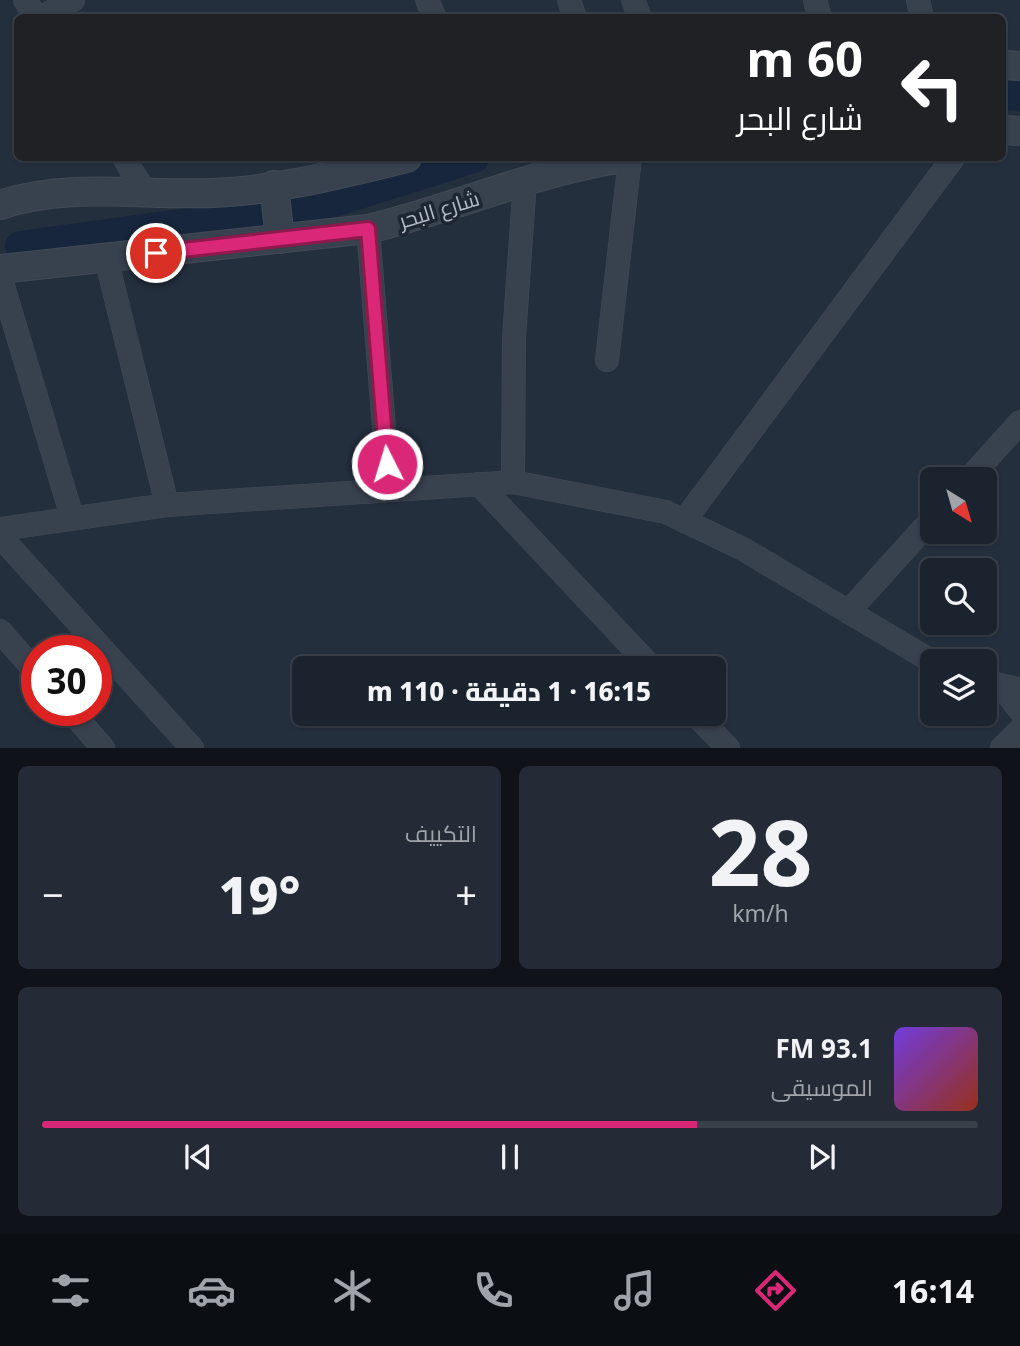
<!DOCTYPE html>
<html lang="ar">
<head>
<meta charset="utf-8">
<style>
	:root { --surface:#1b232e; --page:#242b36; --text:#f1f3f6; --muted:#a0a4aa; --line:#39404a; --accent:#db2777 }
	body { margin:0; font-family:"Noto Sans",Cairo,sans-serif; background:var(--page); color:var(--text); direction:rtl; height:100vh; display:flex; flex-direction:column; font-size:26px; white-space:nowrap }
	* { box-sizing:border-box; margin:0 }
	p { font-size:23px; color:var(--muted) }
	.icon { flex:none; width:38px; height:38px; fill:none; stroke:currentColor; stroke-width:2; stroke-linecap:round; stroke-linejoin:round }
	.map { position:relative; height:748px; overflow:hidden; direction:ltr }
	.panel { display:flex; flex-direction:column; gap:18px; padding:18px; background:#0f1319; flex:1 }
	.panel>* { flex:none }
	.top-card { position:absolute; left:14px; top:14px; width:992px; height:147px; border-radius:10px; box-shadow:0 2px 5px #0004,0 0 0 2px var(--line); direction:rtl; background:#202124; color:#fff; overflow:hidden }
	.needle { width:46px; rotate:143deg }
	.controls { position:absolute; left:920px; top:467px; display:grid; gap:14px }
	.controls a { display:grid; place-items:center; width:77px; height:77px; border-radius:10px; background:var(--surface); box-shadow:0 2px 5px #0004,0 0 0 2px var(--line); font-size:35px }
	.speed { position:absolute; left:21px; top:635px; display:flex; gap:14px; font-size:35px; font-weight:700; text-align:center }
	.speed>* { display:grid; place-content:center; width:91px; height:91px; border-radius:50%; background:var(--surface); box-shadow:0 2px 5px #0004,0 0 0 2px var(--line); line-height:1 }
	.speed .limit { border:10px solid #d22; background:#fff; color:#111 }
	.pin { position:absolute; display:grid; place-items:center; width:60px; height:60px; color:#fff; margin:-30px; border:4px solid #fff; border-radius:50%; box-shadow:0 2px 7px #0007 }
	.me { position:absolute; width:77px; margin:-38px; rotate:355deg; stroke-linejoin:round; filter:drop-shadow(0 0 5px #0008) }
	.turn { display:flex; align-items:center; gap:24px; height:147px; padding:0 28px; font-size:32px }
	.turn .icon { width:91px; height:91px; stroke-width:2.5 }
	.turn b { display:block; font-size:49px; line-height:60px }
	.big { font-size:52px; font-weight:800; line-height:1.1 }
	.panel .tile { flex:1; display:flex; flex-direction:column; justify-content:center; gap:10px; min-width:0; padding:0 24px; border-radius:10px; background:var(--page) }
	.panel .dial { align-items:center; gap:0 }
	.dial b { font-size:91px; line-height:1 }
	.song { display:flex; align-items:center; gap:21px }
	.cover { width:84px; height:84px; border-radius:10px; background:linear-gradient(135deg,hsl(260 70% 55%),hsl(10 70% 35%)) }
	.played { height:7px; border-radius:4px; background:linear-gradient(90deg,var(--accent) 70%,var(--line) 70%) }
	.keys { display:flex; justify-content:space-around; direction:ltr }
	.heat { display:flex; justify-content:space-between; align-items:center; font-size:38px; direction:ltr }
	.panel .tiles { flex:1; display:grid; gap:18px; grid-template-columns:1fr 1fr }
	.tile:last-child { grid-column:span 2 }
	.trip { position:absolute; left:292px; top:656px; width:434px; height:70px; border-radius:10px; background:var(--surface); box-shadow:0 2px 5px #0004,0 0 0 2px var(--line); font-weight:800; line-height:70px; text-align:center; direction:rtl }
	.tab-bar { display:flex; height:112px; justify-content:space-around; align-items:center; background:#0b0e12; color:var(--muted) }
	.tab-bar .icon { width:49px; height:49px }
	.tab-bar .selected { color:var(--accent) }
	.tab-bar b { font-size:32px; color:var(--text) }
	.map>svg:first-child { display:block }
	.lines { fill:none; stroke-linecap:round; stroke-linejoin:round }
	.canal { stroke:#17263c; stroke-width:30 }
	.minor-casing { stroke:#414a57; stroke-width:24 }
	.tertiary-casing { stroke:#414a57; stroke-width:30 }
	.minor { stroke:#38414e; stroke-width:23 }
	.tertiary { stroke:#38414e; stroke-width:28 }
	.route-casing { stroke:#8e194d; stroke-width:18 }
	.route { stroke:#db2777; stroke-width:12 }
	.labels { text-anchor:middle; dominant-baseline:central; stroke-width:7; stroke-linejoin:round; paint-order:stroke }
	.street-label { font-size:21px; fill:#b4bcc9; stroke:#1d2633 }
</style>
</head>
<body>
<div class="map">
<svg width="1020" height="748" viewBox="0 0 1020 748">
	<rect width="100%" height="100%" fill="#242f3e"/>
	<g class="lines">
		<g class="canal">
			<polyline points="1003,95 1020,96"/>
			<polyline points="20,246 331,203 474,158"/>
		</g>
		<g class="minor-casing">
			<g id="minor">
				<polyline points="25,0 37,18"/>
				<polyline points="427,0 435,18"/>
				<polyline points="569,0 575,18"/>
				<polyline points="633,0 640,18"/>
				<polyline points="815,0 820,18"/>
				<polyline points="918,0 922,18"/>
				<polyline points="40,18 73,0"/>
				<polyline points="124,158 146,194"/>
				<polyline points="368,229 389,490"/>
				<polyline points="106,258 167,505"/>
				<polyline points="0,276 72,517"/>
				<polyline points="607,360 630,158"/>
				<polyline points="968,480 1020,422"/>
				<polyline points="513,482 514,338 525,180"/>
				<polyline points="479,484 652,668"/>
				<polyline points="684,521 953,158"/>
				<polyline points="0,529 167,505 513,482 666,512 743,549 933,662"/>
				<polyline points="0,536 192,748"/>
				<polyline points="848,612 933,518"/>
				<polyline points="0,631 37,673"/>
				<polyline points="985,681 1020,690"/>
				<polyline points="1002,687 1020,710"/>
				<polyline points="70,710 103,748"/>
				<polyline points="695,714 728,748"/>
				<polyline points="1002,748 1020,730"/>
			</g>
		</g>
		<g class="tertiary-casing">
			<g id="tertiary">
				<polyline points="1003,65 1020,66"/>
				<polyline points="1003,130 1020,131"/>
				<polyline points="274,185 280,239"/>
				<path d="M 0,205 C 67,182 143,196 212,193 C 277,191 344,173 407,158"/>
				<path d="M 0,269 L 368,229 C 455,208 536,171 624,158"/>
			</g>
		</g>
		<use href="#minor" class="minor"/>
		<use href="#tertiary" class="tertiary"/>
	</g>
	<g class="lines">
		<g class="route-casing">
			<polyline id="route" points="156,253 368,229 387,464"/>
		</g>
		<use href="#route" class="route"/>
	</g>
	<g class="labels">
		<g class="street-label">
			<text transform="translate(439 209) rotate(-17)">شارع البحر</text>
		</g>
	</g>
</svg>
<div class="controls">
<a><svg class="needle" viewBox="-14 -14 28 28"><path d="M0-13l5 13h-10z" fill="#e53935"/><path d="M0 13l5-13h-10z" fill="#a0a4aa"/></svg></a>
<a><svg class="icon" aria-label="search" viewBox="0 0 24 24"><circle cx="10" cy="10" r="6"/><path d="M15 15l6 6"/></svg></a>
<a><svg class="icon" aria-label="layers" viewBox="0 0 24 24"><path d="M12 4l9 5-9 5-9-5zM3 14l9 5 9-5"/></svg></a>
</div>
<div class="speed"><div class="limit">30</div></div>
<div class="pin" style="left:156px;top:253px;background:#d93025"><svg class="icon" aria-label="arrive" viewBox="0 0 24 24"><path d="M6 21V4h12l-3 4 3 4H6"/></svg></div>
<svg class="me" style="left:387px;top:464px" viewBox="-20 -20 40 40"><circle r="17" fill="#db2777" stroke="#fff" stroke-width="3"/><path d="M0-11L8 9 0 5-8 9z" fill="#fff"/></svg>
<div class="trip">16:15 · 1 دقيقة · 110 m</div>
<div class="top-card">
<div class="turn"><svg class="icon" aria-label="left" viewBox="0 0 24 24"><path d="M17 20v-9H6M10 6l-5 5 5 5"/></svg><div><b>60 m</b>شارع البحر</div></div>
</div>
</div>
<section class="panel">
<div class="tiles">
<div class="tile dial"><b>28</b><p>km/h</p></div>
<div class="tile"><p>التكييف</p>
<div class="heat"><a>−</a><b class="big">19°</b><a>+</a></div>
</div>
<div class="tile">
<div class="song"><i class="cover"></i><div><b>93.1 FM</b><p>الموسيقى</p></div></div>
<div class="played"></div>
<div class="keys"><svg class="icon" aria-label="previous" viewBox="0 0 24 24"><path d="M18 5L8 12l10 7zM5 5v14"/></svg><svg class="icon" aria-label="pause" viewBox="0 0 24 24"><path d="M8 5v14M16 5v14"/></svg><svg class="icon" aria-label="next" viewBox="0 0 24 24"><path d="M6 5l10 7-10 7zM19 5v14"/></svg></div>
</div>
</div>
</section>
<nav class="tab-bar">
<b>16:14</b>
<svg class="icon selected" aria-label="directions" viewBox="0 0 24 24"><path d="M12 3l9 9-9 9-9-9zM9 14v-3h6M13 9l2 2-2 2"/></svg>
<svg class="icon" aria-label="music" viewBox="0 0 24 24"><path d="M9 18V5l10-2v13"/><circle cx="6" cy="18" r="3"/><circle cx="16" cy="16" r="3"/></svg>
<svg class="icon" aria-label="phone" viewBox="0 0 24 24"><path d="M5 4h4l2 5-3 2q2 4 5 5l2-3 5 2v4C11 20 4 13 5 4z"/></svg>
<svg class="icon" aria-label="climate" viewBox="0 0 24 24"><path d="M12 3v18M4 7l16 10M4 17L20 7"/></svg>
<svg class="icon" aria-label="car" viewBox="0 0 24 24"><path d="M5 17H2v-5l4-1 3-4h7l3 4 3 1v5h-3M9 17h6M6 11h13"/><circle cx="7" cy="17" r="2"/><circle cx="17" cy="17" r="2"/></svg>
<svg class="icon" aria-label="filters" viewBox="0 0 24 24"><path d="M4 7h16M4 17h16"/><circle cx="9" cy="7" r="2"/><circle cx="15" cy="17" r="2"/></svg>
</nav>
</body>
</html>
